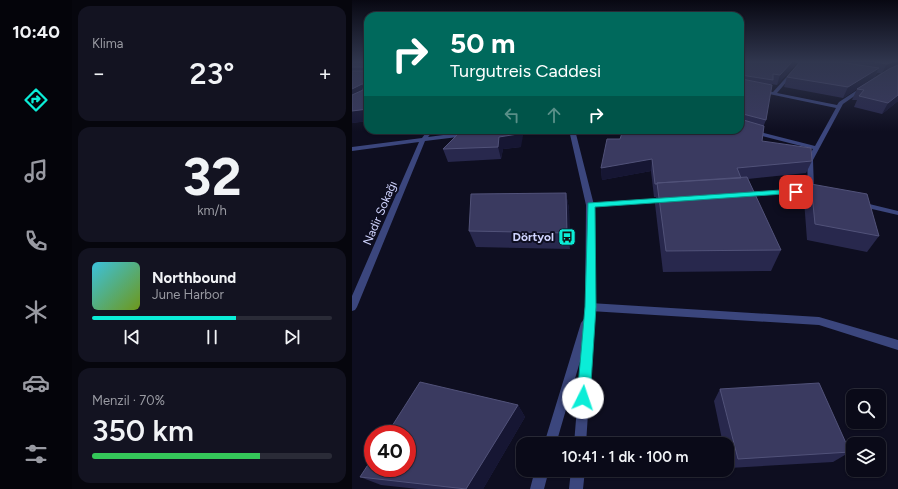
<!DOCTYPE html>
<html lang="tr">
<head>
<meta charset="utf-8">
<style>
  :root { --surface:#0a0a18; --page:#131321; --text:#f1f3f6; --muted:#999aa2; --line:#2a2b37; --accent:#0bedd7 }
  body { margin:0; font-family:Figtree,sans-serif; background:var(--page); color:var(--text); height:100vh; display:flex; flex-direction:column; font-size:15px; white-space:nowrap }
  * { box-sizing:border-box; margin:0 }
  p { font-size:13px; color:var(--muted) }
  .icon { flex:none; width:22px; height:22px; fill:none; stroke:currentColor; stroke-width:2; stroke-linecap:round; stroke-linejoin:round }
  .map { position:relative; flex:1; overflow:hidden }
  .sheet { display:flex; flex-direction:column; gap:6px; padding:6px; background:#06060d; width:280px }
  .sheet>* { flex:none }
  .guide { position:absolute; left:12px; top:12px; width:380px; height:122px; border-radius:12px; box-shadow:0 1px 3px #0004,0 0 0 1px var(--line); background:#00695c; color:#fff; overflow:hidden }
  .tools { position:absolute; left:494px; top:389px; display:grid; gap:8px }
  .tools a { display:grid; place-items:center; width:40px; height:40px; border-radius:8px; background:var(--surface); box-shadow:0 1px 3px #0004,0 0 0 1px var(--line); font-size:20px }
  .speed { position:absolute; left:12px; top:425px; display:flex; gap:8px; font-size:20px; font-weight:700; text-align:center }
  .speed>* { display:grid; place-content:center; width:52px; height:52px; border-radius:50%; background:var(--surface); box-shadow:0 1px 3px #0004,0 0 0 1px var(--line); line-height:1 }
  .speed .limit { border:6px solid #d22; background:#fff; color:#111 }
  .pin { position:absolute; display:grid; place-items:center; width:34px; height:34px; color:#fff; margin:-17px; border-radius:8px; box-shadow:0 2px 6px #0006 }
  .me { position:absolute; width:44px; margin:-22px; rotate:4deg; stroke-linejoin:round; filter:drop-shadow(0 0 3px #0008) }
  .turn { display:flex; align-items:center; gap:14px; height:84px; padding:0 20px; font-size:18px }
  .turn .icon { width:52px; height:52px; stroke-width:2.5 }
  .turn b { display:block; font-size:28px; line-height:34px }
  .lanes { display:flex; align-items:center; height:38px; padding:0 20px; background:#0003; justify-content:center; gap:20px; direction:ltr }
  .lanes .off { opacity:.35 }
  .big { font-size:30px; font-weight:600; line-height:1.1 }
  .sheet .card { flex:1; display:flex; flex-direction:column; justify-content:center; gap:6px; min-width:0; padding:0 14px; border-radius:12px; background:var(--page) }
  .sheet .dial { align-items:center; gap:0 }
  .dial b { font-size:52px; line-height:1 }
  .song { display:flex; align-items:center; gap:12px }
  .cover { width:48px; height:48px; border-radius:6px; background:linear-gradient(135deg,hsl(190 70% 55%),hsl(80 70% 35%)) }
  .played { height:4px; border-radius:2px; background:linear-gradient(90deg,var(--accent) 60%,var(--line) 60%) }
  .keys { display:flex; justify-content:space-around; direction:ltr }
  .heat { display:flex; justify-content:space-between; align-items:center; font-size:22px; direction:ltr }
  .charge { height:6px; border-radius:3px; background:linear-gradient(90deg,#34c759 70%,var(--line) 0) }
  .trip { position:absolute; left:164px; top:437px; width:218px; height:40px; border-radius:12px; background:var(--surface); box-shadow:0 1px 3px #0004,0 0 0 1px var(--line); font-weight:600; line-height:40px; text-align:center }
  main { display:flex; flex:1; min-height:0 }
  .menu { display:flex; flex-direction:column; width:72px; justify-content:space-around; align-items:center; background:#04040a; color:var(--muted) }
  .menu .icon { width:28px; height:28px }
  .menu .active { color:var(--accent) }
  .menu b { font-size:18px; color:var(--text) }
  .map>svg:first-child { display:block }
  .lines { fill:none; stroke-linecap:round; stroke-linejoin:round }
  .minor { fill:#3b467d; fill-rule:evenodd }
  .tertiary { fill:#3b467d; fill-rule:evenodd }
  .wall { fill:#28284d }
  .shaded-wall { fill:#161633 }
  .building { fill:#3a3a60; stroke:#515279 }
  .route { fill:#0bedd7; stroke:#079a8c }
  .labels { text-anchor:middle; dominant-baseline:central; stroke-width:4; stroke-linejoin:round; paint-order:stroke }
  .street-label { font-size:12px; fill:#cfd3fd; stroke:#0e0e20 }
  .poi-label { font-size:12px; font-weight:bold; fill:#cfd3fd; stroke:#0e0e20; text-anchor:end }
</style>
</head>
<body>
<main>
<nav class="menu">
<b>10:40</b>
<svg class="icon active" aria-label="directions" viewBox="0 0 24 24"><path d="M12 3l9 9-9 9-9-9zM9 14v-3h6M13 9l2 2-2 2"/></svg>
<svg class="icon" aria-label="music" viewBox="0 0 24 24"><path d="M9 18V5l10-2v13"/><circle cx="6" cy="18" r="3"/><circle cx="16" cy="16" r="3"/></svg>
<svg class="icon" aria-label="phone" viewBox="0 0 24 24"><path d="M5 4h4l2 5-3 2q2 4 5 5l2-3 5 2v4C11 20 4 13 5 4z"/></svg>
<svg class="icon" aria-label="climate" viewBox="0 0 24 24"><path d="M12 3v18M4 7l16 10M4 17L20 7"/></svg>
<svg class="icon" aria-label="car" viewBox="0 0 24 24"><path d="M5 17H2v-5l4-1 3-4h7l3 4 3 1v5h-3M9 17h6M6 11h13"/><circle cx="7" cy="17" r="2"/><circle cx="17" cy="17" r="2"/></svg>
<svg class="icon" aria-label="filters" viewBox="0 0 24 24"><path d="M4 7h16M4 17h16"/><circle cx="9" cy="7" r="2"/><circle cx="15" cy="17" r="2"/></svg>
</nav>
<section class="sheet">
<div class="card"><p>Klima</p>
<div class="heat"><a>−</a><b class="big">23°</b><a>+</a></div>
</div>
<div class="card dial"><b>32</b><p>km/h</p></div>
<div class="card">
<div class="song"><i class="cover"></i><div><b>Northbound</b><p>June Harbor</p></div></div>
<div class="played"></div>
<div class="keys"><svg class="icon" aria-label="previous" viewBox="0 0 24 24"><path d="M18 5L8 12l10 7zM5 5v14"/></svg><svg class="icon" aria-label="pause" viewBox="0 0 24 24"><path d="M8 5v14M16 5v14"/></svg><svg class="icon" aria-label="next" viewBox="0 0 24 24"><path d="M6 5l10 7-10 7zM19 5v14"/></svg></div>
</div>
<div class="card"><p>Menzil · 70%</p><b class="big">350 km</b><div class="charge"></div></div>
</section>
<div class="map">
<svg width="546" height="489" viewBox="0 0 546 489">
  <rect width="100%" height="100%" fill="#0e0e20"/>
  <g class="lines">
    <path class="minor" d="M441,62H449L460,65L458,66Z
      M440,71L443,72L425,93L485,105L487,102L510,87L514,88L491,104L461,160L462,189L469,191V193L459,192L391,196V194L393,193L456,188L455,160L461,149L386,130H388V127L463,146L484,108L388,88V86L421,92Z
      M76,130H82L76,137L114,132L117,134L114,136L73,141L5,307L3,310L0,311V296L67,142L0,151V147L70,138Z
      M314,198H316L317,200L316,202L238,207L234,205L238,203Z
      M507,202H509L546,211V215L507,206L505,204Z
      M238,303L467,317L546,340V350L467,325L238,311L235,310L233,307L235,304Z"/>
    <path class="tertiary" d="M217,130H223L242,205L243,307L234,444H222L229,358L204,444H192L229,323L232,319L233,307L234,205Z
      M183,470H197L192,489H178Z
      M219,470H233L231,489H217Z"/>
  </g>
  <path class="wall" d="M0,62H16V121L0,123Z
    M388,62L443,65L425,85L419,84L414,120L412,125L410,141L460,161L454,173L396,179L429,250L419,271L311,272L303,204L304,197H302L299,171L250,180L249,168L268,139Z
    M448,62H546V101L530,114L502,107L505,100H500L505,89L529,73H525L522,78L491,98L432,87L435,77Z
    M110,130L169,147L151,149L149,159L96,162L91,149Z
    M459,184L527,236L515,252L455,240L452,200Z
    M214,193L217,209L218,249L124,247L117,231Z
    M368,389L498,452L481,462L377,468L375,459V444H371L362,401Z
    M166,405L173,417L131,489H66L29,485L8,477Z"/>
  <path class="shaded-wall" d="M440,62H444L443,65L425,85L428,75Z
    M540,62H546V68L530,73L535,64Z
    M527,68L522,78L491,98L496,87Z
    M10,84L15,95L0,102V89Z
    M546,95V101L530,114L536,103Z
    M16,109V121L0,123V111Z
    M167,130H172L169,147L151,149L149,159L146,147L147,137Z
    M300,159L299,171L250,180L249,168Z
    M214,193L217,209L218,249L215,233Z
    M166,405L173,417L131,489H114Z"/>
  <path class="building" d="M0,62H16V109L0,111V95L11,90L12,84H10L0,89V71H11L12,70L11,67H0Z
    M388,62H440L428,75L421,74V80L389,75L390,79L420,85L414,120L391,114L388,119Z
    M448,62H487L527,68L496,87L435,77Z
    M523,62H540L535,64Z
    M546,65V95L536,103L507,96L512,90L505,89L537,69Z
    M388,119L412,126L410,141L459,148L460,161L385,168L389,178L305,183V184H303L300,159L249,168L255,139H268L271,130H388Z
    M110,130H167L166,134L147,137L146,147L91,149Z
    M395,177L429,250L314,251L305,183Z
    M459,184L515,194L527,236L463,224Z
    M214,193L215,233L117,231L119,194Z
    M68,382L166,405L114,489L8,477L21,457V468H55V434H35Z
    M467,383L498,452L386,459L368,389Z"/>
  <linearGradient id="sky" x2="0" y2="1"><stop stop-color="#080812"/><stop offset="0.47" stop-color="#30364e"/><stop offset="1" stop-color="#30364e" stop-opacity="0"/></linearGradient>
  <rect width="546" height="131" fill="url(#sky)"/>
  <path class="route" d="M444,189L446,190V193L243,207L244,307L238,398L236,403L231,405L226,403L225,398L233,307L236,203Z"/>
  <defs>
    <symbol id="bus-square" viewBox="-11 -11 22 22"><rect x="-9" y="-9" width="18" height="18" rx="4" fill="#0bedd7" stroke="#0e0e20"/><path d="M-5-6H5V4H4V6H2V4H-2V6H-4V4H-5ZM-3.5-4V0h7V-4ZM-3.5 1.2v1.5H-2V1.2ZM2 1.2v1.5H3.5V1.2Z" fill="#111"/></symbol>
  </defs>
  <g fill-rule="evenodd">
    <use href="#bus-square" x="205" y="227" width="20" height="20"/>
  </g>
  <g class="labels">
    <g class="street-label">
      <text transform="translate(28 213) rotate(-67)">Nadir Sokağı</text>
    </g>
    <g class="poi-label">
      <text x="202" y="237">Dörtyol</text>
    </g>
  </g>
</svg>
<div class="tools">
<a><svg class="icon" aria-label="search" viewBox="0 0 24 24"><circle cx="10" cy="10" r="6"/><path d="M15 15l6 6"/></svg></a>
<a><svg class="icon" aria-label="layers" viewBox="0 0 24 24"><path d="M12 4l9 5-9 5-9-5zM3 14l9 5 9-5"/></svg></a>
</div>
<div class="speed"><div class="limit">40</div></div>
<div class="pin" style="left:444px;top:192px;background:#d93025"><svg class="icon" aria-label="arrive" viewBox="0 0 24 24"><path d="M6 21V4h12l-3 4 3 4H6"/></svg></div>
<svg class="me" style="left:231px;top:398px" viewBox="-20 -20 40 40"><circle r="19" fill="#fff"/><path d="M0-13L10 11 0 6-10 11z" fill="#0bedd7"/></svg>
<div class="trip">10:41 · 1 dk · 100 m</div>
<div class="guide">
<div class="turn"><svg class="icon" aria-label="right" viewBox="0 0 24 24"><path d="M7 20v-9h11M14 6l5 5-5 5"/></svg><div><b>50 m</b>Turgutreis Caddesi</div></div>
<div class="lanes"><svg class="icon off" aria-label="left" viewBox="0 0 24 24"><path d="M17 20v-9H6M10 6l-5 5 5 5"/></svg><svg class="icon off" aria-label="ahead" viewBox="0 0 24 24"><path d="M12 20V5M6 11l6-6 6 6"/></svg><svg class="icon" aria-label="right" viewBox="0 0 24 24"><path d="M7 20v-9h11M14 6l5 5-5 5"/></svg></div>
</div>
</div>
</main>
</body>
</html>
